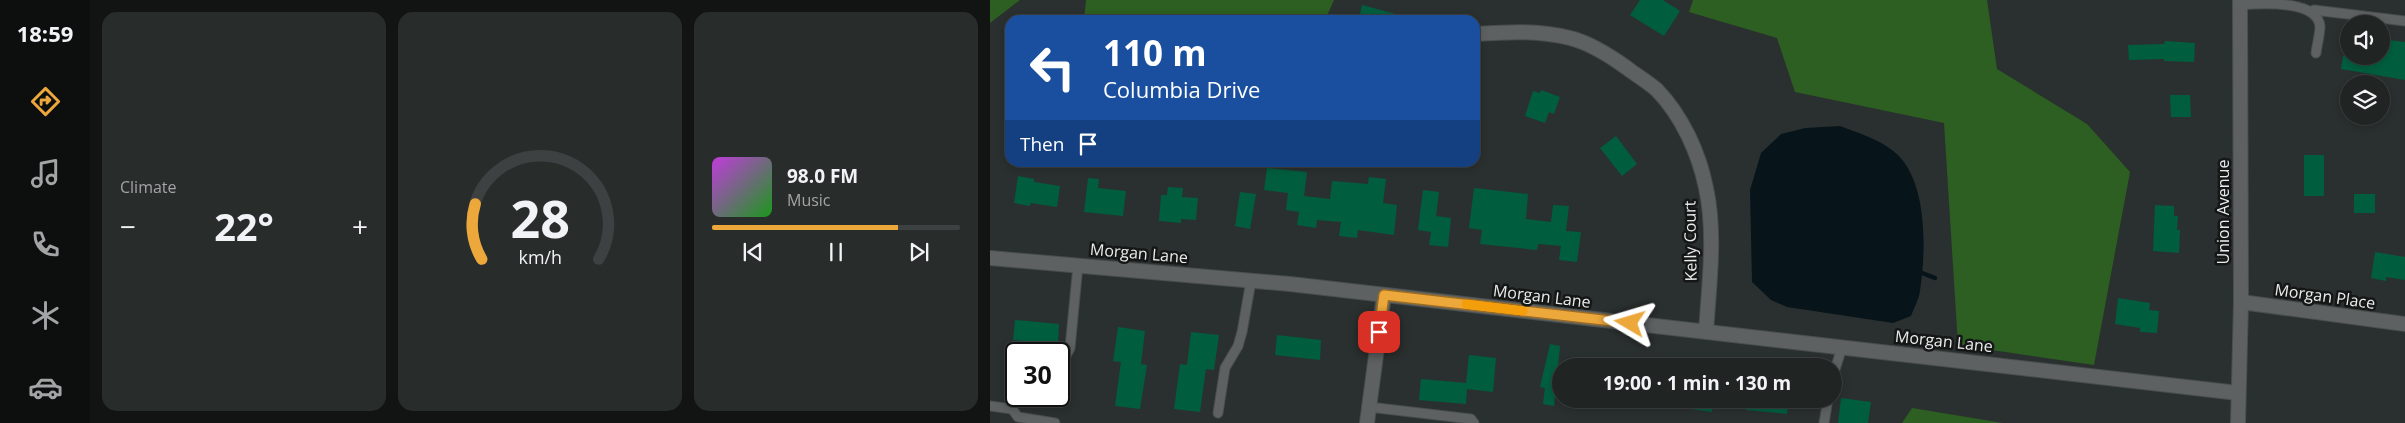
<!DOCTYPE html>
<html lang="en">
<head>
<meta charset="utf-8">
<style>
  :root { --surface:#202423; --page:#282c2b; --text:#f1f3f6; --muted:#a2a4a6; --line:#3d4141; --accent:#eda83c }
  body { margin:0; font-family:"Open Sans",sans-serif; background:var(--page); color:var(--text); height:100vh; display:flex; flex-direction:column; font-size:19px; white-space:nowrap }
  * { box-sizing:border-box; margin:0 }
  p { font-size:16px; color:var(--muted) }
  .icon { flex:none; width:28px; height:28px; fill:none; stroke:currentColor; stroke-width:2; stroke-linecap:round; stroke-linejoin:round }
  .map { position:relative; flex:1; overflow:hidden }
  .panel { display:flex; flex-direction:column; gap:12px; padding:12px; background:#121413; width:900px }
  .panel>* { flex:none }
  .top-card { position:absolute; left:15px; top:15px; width:475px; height:152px; border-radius:15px; box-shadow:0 2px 8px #0003,0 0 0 1px var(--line); background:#1a4fa0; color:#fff; overflow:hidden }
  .fabs { position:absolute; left:1350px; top:15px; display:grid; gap:10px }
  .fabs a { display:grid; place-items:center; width:50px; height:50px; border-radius:50%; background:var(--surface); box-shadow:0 2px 8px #0003,0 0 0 1px var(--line); font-size:25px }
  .speed { position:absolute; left:15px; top:342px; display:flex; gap:10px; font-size:25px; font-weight:700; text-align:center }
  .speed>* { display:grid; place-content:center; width:65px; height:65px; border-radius:50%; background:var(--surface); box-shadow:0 2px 8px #0003,0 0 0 1px var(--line); line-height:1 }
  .speed .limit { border:2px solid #111; border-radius:8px; background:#fff; color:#111 }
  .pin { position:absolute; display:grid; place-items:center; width:42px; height:42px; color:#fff; margin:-21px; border-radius:10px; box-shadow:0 2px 8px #0006 }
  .me { position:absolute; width:55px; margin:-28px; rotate:277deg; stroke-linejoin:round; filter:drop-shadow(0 0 4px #0008) }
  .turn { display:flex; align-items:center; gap:18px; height:105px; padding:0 15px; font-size:22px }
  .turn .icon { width:65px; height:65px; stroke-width:2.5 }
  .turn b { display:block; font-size:35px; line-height:42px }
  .then { display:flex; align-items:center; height:48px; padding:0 15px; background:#0003; gap:10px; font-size:19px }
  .big { font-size:38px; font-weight:700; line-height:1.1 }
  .panel .card { flex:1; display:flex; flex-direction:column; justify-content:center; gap:8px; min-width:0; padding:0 18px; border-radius:15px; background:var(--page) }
  .panel .dial { align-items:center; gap:0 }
  .dial svg { height:130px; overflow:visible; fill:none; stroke:var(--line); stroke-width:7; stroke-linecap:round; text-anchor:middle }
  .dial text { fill:var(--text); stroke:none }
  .song { display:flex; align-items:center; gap:15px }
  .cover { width:60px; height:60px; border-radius:8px; background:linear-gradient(135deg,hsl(290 70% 55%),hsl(120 70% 35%)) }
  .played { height:5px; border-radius:2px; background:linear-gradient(90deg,var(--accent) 75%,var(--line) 75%) }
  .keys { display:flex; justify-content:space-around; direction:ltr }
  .heat { display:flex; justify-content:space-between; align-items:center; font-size:28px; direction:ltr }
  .panel .tiles { flex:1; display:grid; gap:12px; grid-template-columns:repeat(3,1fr) }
  .trip { position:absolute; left:562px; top:358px; width:290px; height:50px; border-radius:25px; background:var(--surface); box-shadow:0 2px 8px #0003,0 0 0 1px var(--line); font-weight:700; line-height:50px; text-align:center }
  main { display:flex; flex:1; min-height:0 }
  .tab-bar { display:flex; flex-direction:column; width:90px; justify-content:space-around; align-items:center; background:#0d0e0e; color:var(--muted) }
  .tab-bar .icon { width:35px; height:35px }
  .tab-bar .active { color:var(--accent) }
  .tab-bar b { font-size:22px; color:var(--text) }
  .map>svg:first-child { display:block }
  .green { fill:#2c5f21 }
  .water { fill:#07151b }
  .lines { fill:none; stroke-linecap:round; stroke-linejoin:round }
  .stream { stroke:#07151b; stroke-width:4.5 }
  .building { fill:#005e3f }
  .service-casing { stroke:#484e4d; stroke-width:11 }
  .minor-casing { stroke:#484e4d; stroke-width:16 }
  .tertiary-casing { stroke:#484e4d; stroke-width:16 }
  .service { stroke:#5e6162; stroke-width:9 }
  .minor { stroke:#5e6162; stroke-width:14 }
  .tertiary { stroke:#5e6162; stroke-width:14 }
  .route-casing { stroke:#9a6d27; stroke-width:12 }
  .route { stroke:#eda83c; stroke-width:9 }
  .slow { stroke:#f59e0b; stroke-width:9 }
  .labels { text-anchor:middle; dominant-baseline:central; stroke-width:5; stroke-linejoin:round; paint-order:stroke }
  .street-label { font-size:16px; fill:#e8eceb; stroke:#151717 }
</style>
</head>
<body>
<main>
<nav class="tab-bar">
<b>18:59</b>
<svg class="icon active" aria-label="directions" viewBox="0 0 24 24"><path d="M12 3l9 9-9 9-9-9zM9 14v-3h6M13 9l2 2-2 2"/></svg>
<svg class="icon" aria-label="music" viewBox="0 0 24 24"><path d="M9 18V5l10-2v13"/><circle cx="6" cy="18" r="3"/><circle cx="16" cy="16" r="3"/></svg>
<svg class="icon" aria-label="phone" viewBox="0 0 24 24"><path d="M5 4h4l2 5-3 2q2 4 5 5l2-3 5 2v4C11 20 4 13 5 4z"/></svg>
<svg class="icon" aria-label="climate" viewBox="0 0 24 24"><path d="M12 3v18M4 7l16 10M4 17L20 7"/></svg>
<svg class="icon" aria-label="car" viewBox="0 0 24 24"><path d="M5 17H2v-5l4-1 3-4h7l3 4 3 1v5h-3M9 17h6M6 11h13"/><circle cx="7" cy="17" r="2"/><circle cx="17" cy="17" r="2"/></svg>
</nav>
<section class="panel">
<div class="tiles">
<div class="card"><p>Climate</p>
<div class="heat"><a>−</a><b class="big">22°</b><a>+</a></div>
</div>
<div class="card dial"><svg viewBox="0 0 100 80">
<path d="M14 69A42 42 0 1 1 86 69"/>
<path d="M14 69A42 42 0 0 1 10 35" stroke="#eda83c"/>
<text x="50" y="56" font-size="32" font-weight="700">28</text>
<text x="50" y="72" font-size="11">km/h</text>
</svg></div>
<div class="card">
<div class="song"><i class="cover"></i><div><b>98.0 FM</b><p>Music</p></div></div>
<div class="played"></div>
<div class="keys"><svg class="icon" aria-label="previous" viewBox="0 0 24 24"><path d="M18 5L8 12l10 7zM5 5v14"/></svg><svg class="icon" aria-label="pause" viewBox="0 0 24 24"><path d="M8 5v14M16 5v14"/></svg><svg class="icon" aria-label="next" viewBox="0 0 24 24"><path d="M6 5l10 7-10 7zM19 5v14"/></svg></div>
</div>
</div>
</section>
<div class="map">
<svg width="1415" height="423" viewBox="0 0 1415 423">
  <rect width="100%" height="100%" fill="#2a302f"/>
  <path class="green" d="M0,0H30L0,23Z
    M96,0H344L335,20H94Z
    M703,0H997L1007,69L1097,124L1140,172L1104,365L968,345L954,123L805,92L787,38L699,12Z
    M922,408L1013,423H912Z"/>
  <path class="water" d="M850,126C871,134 892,140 908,155C938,185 936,252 930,291C929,299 924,308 921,316L903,323L797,307L781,300L762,282L760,190L771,153L791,134L815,128Z"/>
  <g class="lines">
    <path class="stream" d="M927,271L945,278"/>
  </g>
  <path class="building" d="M650,0H673L690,11L674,36L640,15Z
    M372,5L413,16L412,20H376L369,18Z
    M1391,39L1415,42V80L1351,69L1353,56H1391Z
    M1175,41L1205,43L1204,62L1174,61V59L1139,60L1138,45L1174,44Z
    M551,90L570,97L564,114L559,112L555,123L535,116L543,91L550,93Z
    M1180,95H1200L1201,117H1181Z
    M626,136L647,164L632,176L610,148Z
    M1314,155H1334V196H1314Z
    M277,168L317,172L314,196L340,199L342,181L378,184L379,177L396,179L393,203L407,205L404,235L368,230L367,238L349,236L351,222L327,220L326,228L307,225L309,212L296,210L298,193L274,190Z
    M28,176L44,179V182L70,186L67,207L41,203L40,206L24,203Z
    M98,178L109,179L108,188L136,191L133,216L94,212Z
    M178,187L193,188L192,197L208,198L206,220L191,219V223L169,221L171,195H177Z
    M484,188L538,194L536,219L561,222L563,205L579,206L576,231L591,232L587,262L569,260L571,246L548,244L547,250L490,244L492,230L479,228Z
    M433,190L449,192L446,216L461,218L458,247L439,245L441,232L428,230Z
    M250,192L266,194L260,229L245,226Z
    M1364,194H1385V213H1364Z
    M1165,205L1184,206V216H1188L1187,230H1190L1189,253L1163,251Z
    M1385,252L1415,257V280L1396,277V281L1381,278Z
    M1128,298L1160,303L1159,310L1169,311L1167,333L1150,332V328L1125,324Z
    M25,320L69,324L68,344L23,340Z
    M128,327L155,331L151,364L157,365L150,409L125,406L131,362L123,361Z
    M201,332L229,335L224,370L216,369L210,412L184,409L190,364L197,365Z
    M287,335L331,340L330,360L285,355Z
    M560,344L570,346L564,406L553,404L555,388L550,387Z
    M479,355L506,358L503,392L477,389L476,404L429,400L431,379L476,383Z
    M851,398L881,402L878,423H848Z
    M681,399H724L722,412L680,406Z
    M757,399H799L797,414L756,410Z"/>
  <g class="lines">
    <defs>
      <path id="service" d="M1250,5C1273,3 1327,0 1330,26C1330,34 1327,45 1326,53
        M1324,10L1415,21
        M69,357L77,354L80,348L88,265
        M844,373L852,347
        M0,406L22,409L28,417L65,423
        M379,407L481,419L484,423
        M228,413L235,368L248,346L252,332L261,281
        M834,423L838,399"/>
      <path id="minor" d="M485,34C517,32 548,30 580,38C600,43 619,55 637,68C646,75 658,82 667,90C692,116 709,153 716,188C726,234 719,285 716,332
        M0,258L300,284L1248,393
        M1251,302L1415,324
        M377,423L394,295"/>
      <path id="tertiary" d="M1248,423L1251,302L1250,0"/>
    </defs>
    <use href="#service" class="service-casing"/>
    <use href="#minor" class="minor-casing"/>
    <use href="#tertiary" class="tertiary-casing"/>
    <use href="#service" class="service"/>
    <use href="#minor" class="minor"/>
    <use href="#tertiary" class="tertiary"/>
  </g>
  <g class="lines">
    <defs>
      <path id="route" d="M389,332L394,295L640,323"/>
    </defs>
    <use href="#route" class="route-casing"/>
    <use href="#route" class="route"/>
    <path class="slow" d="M476,304L533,311"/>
  </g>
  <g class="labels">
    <g class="street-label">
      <text transform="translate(1233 212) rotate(-90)">Union Avenue</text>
      <text transform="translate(700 241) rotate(-91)">Kelly Court</text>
      <text transform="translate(149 253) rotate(5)">Morgan Lane</text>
      <text transform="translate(552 296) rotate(7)">Morgan Lane</text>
      <text transform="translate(1335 296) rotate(8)">Morgan Place</text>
      <text transform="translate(954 341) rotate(6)">Morgan Lane</text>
    </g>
  </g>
</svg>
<div class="fabs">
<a><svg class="icon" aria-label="sound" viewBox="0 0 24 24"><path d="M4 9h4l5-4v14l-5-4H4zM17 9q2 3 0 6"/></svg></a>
<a><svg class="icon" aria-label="layers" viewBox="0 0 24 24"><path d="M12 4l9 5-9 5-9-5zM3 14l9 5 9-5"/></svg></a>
</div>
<div class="speed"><div class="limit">30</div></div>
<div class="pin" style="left:389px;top:332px;background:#d93025"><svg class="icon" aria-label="arrive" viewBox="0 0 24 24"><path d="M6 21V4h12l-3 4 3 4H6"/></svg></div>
<svg class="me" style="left:640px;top:323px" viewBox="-20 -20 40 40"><path d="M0-17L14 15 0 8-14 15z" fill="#eda83c" stroke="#fff" stroke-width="4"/></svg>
<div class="trip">19:00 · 1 min · 130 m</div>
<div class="top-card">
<div class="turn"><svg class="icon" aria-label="left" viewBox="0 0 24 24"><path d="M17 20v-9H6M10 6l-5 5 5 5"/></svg><div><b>110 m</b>Columbia Drive</div></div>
<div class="then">Then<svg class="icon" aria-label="arrive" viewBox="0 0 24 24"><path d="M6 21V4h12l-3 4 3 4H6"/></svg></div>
</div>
</div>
</main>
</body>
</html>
